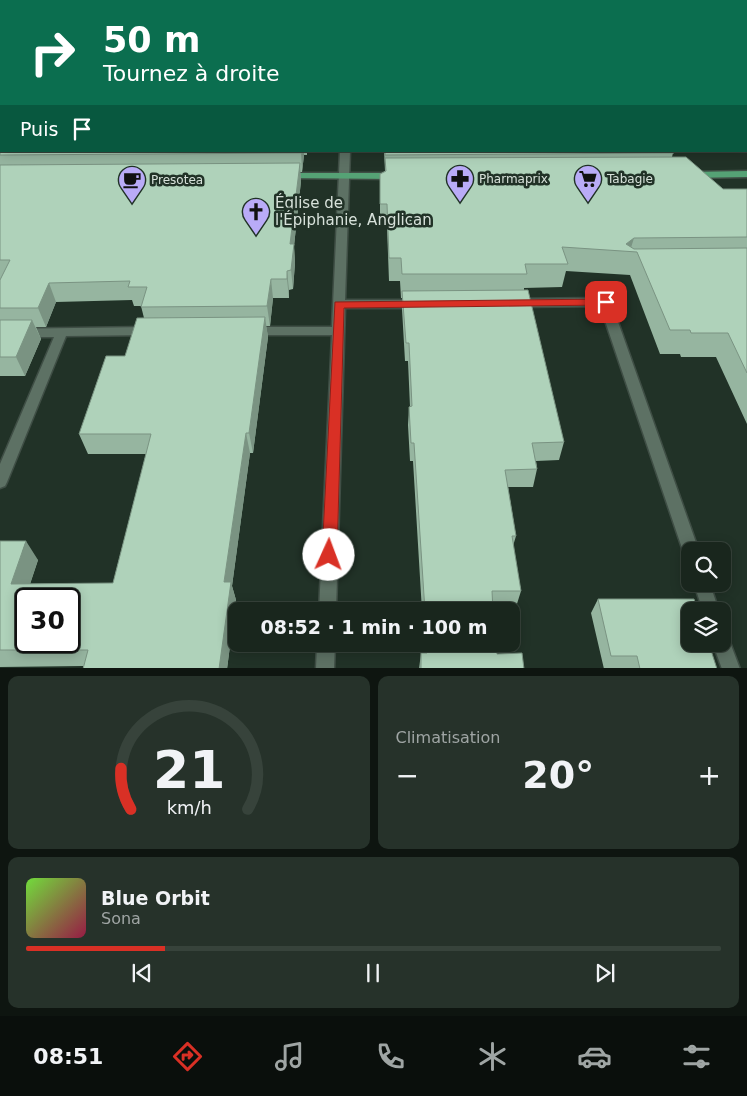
<!DOCTYPE html>
<html lang="fr">
<head>
<meta charset="utf-8">
<style>
  :root { --surface:#19261d; --page:#26322a; --text:#f1f3f6; --muted:#9fa5a4; --line:#37433b; --accent:#d93025 }
  body { margin:0; font-family:"DejaVu Sans",sans-serif; background:var(--page); color:var(--text); height:100vh; display:flex; flex-direction:column; font-size:19px; white-space:nowrap }
  * { box-sizing:border-box; margin:0 }
  p { font-size:16px; color:var(--muted) }
  .icon { flex:none; width:28px; height:28px; fill:none; stroke:currentColor; stroke-width:2; stroke-linecap:round; stroke-linejoin:round }
  .map { position:relative; height:668px; overflow:hidden }
  .side { display:flex; flex-direction:column; gap:8px; padding:8px; background:#0e1510; flex:1 }
  .side>* { flex:none }
  .guide { position:absolute; left:0px; top:0px; width:748px; height:152px; box-shadow:0 2px 12px #0003,0 0 0 1px var(--line); background:#0b6e4f; color:#fff; overflow:hidden }
  .controls { position:absolute; left:681px; top:542px; display:grid; gap:10px }
  .controls a { display:grid; place-items:center; width:50px; height:50px; border-radius:10px; background:var(--surface); box-shadow:0 2px 12px #0003,0 0 0 1px var(--line); font-size:25px }
  .speed { position:absolute; left:15px; top:588px; display:flex; gap:10px; font-size:25px; font-weight:700; text-align:center }
  .speed>* { display:grid; place-content:center; width:65px; height:65px; border-radius:50%; background:var(--surface); box-shadow:0 2px 12px #0003,0 0 0 1px var(--line); line-height:1 }
  .speed .limit { border:2px solid #111; border-radius:8px; background:#fff; color:#111 }
  .pin { position:absolute; display:grid; place-items:center; width:42px; height:42px; color:#fff; margin:-21px; border-radius:10px; box-shadow:0 2px 8px #0006 }
  .me { position:absolute; width:55px; margin:-28px; rotate:2deg; stroke-linejoin:round; filter:drop-shadow(0 0 4px #0008) }
  .turn { display:flex; align-items:center; gap:18px; height:105px; padding:0 20px; font-size:22px }
  .turn .icon { width:65px; height:65px; stroke-width:2.5 }
  .turn b { display:block; font-size:35px; line-height:42px }
  .then { display:flex; align-items:center; height:48px; padding:0 20px; background:#0003; gap:10px; font-size:19px }
  .big { font-size:38px; font-weight:700; line-height:1.1 }
  .side .tile { flex:1; display:flex; flex-direction:column; justify-content:center; gap:8px; min-width:0; padding:0 18px; border-radius:10px; background:var(--page) }
  .side .dial { align-items:center; gap:0 }
  .dial svg { height:130px; overflow:visible; fill:none; stroke:var(--line); stroke-width:7; stroke-linecap:round; text-anchor:middle }
  .dial text { fill:var(--text); stroke:none }
  .song { display:flex; align-items:center; gap:15px }
  .cover { width:60px; height:60px; border-radius:8px; background:linear-gradient(135deg,hsl(100 70% 55%),hsl(340 70% 35%)) }
  .played { height:5px; border-radius:2px; background:linear-gradient(90deg,var(--accent) 20%,var(--line) 20%) }
  .keys { display:flex; justify-content:space-around; direction:ltr }
  .heat { display:flex; justify-content:space-between; align-items:center; font-size:28px; direction:ltr }
  .side .tiles { flex:1; display:grid; gap:8px; grid-template-columns:1fr 1fr }
  .tile:last-child { grid-column:span 2 }
  .trip { position:absolute; left:228px; top:602px; width:292px; height:50px; border-radius:10px; background:var(--surface); box-shadow:0 2px 12px #0003,0 0 0 1px var(--line); font-weight:700; line-height:50px; text-align:center }
  .dock { display:flex; height:80px; justify-content:space-around; align-items:center; background:#0a0f0c; color:var(--muted) }
  .dock .icon { width:35px; height:35px }
  .dock .active { color:var(--accent) }
  .dock b { font-size:22px; color:var(--text) }
  .map>svg:first-child { display:block }
  .lines { fill:none; stroke-linecap:round; stroke-linejoin:round }
  .minor-casing { stroke:#3f4e45; stroke-width:3 }
  .major-casing { stroke:#3f4e45; stroke-width:3 }
  .minor { fill:#5d7164; fill-rule:evenodd }
  .major { fill:#55a275; fill-rule:evenodd }
  .wall { fill:#96b5a0 }
  .shaded-wall { fill:#7a9382 }
  .building { fill:#afd2ba; stroke:#7a9382; fill-rule:evenodd }
  .route { fill:#d93025; stroke:#8d1f18 }
  .labels { text-anchor:middle; dominant-baseline:central; stroke-width:5; stroke-linejoin:round; paint-order:stroke }
  .far-poi-label { font-size:12px; fill:#d7e1da; stroke:#213227; text-anchor:start }
  .poi-label { font-size:15px; fill:#d7e1da; stroke:#213227; text-anchor:start }
</style>
</head>
<body>
<div class="map">
<svg width="747" height="669" viewBox="0 0 747 669">
  <rect width="100%" height="100%" fill="#213227"/>
  <g class="lines">
    <defs>
      <path id="minor" d="M348,0H354V1H348Z
        M501,0H508V1H501Z
        M0,11H1V15H0Z
        M340,151H350L345,300H419L425,304L419,308H345L336,611H319L332,335H250L244,331L250,327H332Z
        M605,298L611,302L699,551H690V558L685,556L683,551L600,306L514,307L508,303L514,299Z
        M147,327L153,331L147,335L66,336L7,482L5,486L0,488V464L54,337H0V329Z
        M694,584H710L719,611H703Z
        M722,634L728,637L740,669H722L713,644H722Z
        M317,644H335L334,669H316Z"/>
      <path id="major" d="M657,0H664V1H657Z
        M746,116L747,117V123L746,122Z
        M747,171V177L690,178L685,175L690,172Z
        M285,173H395L400,176L395,179L282,178L280,176Z"/>
    </defs>
    <use href="#minor" class="minor-casing"/>
    <use href="#major" class="major-casing"/>
    <use href="#minor" class="minor"/>
    <use href="#major" class="major"/>
  </g>
  <path class="wall" d="M520,0H638L639,1H520Z
    M695,0H747V44H746V1H696Z
    M0,78L1,151H307V155H304L302,172H300L301,181L294,246L295,263L293,289L289,290V298H273L270,326H266L268,337L253,453H250L232,586L236,600L227,669H83V666L0,667V541L38,560L30,584L113,583L146,454H88L79,434L125,356L144,318L141,306H134L132,300L56,302L46,327H36L41,339L25,376H0Z
    M384,151H706V153H673L672,157L723,189H747V424L716,357H681L680,354H660L630,275L566,271L562,287L524,288V290L564,442L559,460L536,461L537,469L533,487H508L516,536L513,546L521,591L516,607H493V611H422L413,461H410L408,425L409,407H410L408,361H405L402,309V298H401L400,281H389L387,227H380V174L385,171Z
    M598,599L717,669H604L591,613Z
    M424,644H496L497,654L524,669H419L421,653H425Z"/>
  <path class="shaded-wall" d="M301,151H304V155L302,172Z
    M300,163L301,181L294,246L295,263L293,289L291,270L290,244Z
    M634,238L630,251L626,244Z
    M287,271L289,290V298L287,279Z
    M271,279L273,298L270,326L267,306Z
    M49,283L56,302L46,327L38,308Z
    M265,317L268,337L253,453L249,433Z
    M32,320L41,339L25,376L16,357Z
    M246,433L250,453L232,586L236,600L227,669H219L224,582Z
    M26,541L38,560L24,602L11,584Z"/>
  <path class="building" d="M64,0H317V1H64Z
    M392,0H439V1H392Z
    M527,0H638L639,1H527Z
    M715,0H747V25H746V1H716Z
    M0,78H1V151H301V153L0,155Z
    M385,151H671L674,153L385,155Z
    M686,157L723,189H747V237L634,238L626,244L634,249L747,248V373L728,333H691L690,330H670L637,252L562,247L568,264H525L527,274H402L401,258H389L387,204H380V174L386,171L385,158Z
    M300,163L290,244H294L291,270L287,271V279H271L267,306L141,307L147,287H128L130,281L49,283L38,308H0V280L10,260H0V165Z
    M528,290L564,442L532,443L537,469L505,470L516,536H512L521,591H492L493,611H425L414,443H411L409,407L412,406L409,343H406L402,291Z
    M265,317L249,433H246L224,582H231L219,669H83L88,650H0V541H26L11,584L113,583L151,434H79L106,356H125L137,318ZM26,599H69V641H26Z
    M0,320H32L16,357H0Z
    M598,599H694L698,611H690V644H709L717,669H640L637,656H611Z
    M427,644H496L497,654L522,653L524,669H421V653H427Z"/>
  <path class="route" d="M606,299L609,300L611,302L609,305L344,308L337,555L334,560L329,562L324,560L322,555L335,302Z"/>
  <defs>
    <symbol id="pharmacy-pin" viewBox="-11 -11 22 30"><path d="M0 17L-7.5 6A9.5 9.5 0 1 1 7.5 6Z" fill="#b9abf7" stroke="#213227"/><path d="M-2-6h4v4h4v4h-4v4h-4v-4h-4v-4h4Z" fill="#111"/></symbol>
    <symbol id="supermarket-pin" viewBox="-11 -11 22 30"><path d="M0 17L-7.5 6A9.5 9.5 0 1 1 7.5 6Z" fill="#b9abf7" stroke="#213227"/><path d="M-6-5.5h2.5l.6 2H6L4.5 2H-2.5L-4.4-4H-6ZM-1.5 3.2a1.3 1.3 0 1 0 .1 0ZM3 3.2a1.3 1.3 0 1 0 .1 0Z" fill="#111"/></symbol>
    <symbol id="cafe-pin" viewBox="-11 -11 22 30"><path d="M0 17L-7.5 6A9.5 9.5 0 1 1 7.5 6Z" fill="#b9abf7" stroke="#213227"/><path d="M-5.5-4.5H6V0H3Q3 3.5 0 3.5H-2.5Q-5.5 3.5-5.5 0ZM3-3.2v2h1.7v-2ZM-6 4.5H4V6H-6Z" fill="#111"/></symbol>
    <symbol id="church-pin" viewBox="-11 -11 22 30"><path d="M0 17L-7.5 6A9.5 9.5 0 1 1 7.5 6Z" fill="#b9abf7" stroke="#213227"/><path d="M-1.2-6h2.4v3.5h3.3v2.4h-3.3V6h-2.4V-.1h-3.3v-2.4h3.3Z" fill="#111"/></symbol>
  </defs>
  <g fill-rule="evenodd">
    <use href="#pharmacy-pin" x="444" y="163" width="32" height="43"/>
    <use href="#supermarket-pin" x="572" y="163" width="32" height="43"/>
    <use href="#cafe-pin" x="116" y="164" width="32" height="43"/>
    <use href="#church-pin" x="240" y="196" width="32" height="43"/>
  </g>
  <g class="labels">
    <g class="far-poi-label">
      <text x="479" y="179">Pharmaprix</text>
      <text x="607" y="179">Tabagie</text>
      <text x="151" y="180">Presotea</text>
    </g>
    <g class="poi-label">
      <text x="275" y="203">Église de<tspan x="275" dy="17">l'Épiphanie, Anglican</tspan></text>
    </g>
  </g>
</svg>
<div class="controls">
<a><svg class="icon" aria-label="search" viewBox="0 0 24 24"><circle cx="10" cy="10" r="6"/><path d="M15 15l6 6"/></svg></a>
<a><svg class="icon" aria-label="layers" viewBox="0 0 24 24"><path d="M12 4l9 5-9 5-9-5zM3 14l9 5 9-5"/></svg></a>
</div>
<div class="speed"><div class="limit">30</div></div>
<div class="pin" style="left:606px;top:302px;background:#d93025"><svg class="icon" aria-label="arrive" viewBox="0 0 24 24"><path d="M6 21V4h12l-3 4 3 4H6"/></svg></div>
<svg class="me" style="left:329px;top:555px" viewBox="-20 -20 40 40"><circle r="19" fill="#fff"/><path d="M0-13L10 11 0 6-10 11z" fill="#d93025"/></svg>
<div class="trip">08:52 · 1 min · 100 m</div>
<div class="guide">
<div class="turn"><svg class="icon" aria-label="right" viewBox="0 0 24 24"><path d="M7 20v-9h11M14 6l5 5-5 5"/></svg><div><b>50 m</b>Tournez à droite</div></div>
<div class="then">Puis<svg class="icon" aria-label="arrive" viewBox="0 0 24 24"><path d="M6 21V4h12l-3 4 3 4H6"/></svg></div>
</div>
</div>
<section class="side">
<div class="tiles">
<div class="tile dial"><svg viewBox="0 0 100 80">
<path d="M14 69A42 42 0 1 1 86 69"/>
<path d="M14 69A42 42 0 0 1 8 44" stroke="#d93025"/>
<text x="50" y="56" font-size="32" font-weight="700">21</text>
<text x="50" y="72" font-size="11">km/h</text>
</svg></div>
<div class="tile"><p>Climatisation</p>
<div class="heat"><a>−</a><b class="big">20°</b><a>+</a></div>
</div>
<div class="tile">
<div class="song"><i class="cover"></i><div><b>Blue Orbit</b><p>Sona</p></div></div>
<div class="played"></div>
<div class="keys"><svg class="icon" aria-label="previous" viewBox="0 0 24 24"><path d="M18 5L8 12l10 7zM5 5v14"/></svg><svg class="icon" aria-label="pause" viewBox="0 0 24 24"><path d="M8 5v14M16 5v14"/></svg><svg class="icon" aria-label="next" viewBox="0 0 24 24"><path d="M6 5l10 7-10 7zM19 5v14"/></svg></div>
</div>
</div>
</section>
<nav class="dock">
<b>08:51</b>
<svg class="icon active" aria-label="directions" viewBox="0 0 24 24"><path d="M12 3l9 9-9 9-9-9zM9 14v-3h6M13 9l2 2-2 2"/></svg>
<svg class="icon" aria-label="music" viewBox="0 0 24 24"><path d="M9 18V5l10-2v13"/><circle cx="6" cy="18" r="3"/><circle cx="16" cy="16" r="3"/></svg>
<svg class="icon" aria-label="phone" viewBox="0 0 24 24"><path d="M5 4h4l2 5-3 2q2 4 5 5l2-3 5 2v4C11 20 4 13 5 4z"/></svg>
<svg class="icon" aria-label="climate" viewBox="0 0 24 24"><path d="M12 3v18M4 7l16 10M4 17L20 7"/></svg>
<svg class="icon" aria-label="car" viewBox="0 0 24 24"><path d="M5 17H2v-5l4-1 3-4h7l3 4 3 1v5h-3M9 17h6M6 11h13"/><circle cx="7" cy="17" r="2"/><circle cx="17" cy="17" r="2"/></svg>
<svg class="icon" aria-label="filters" viewBox="0 0 24 24"><path d="M4 7h16M4 17h16"/><circle cx="9" cy="7" r="2"/><circle cx="15" cy="17" r="2"/></svg>
</nav>
</body>
</html>
